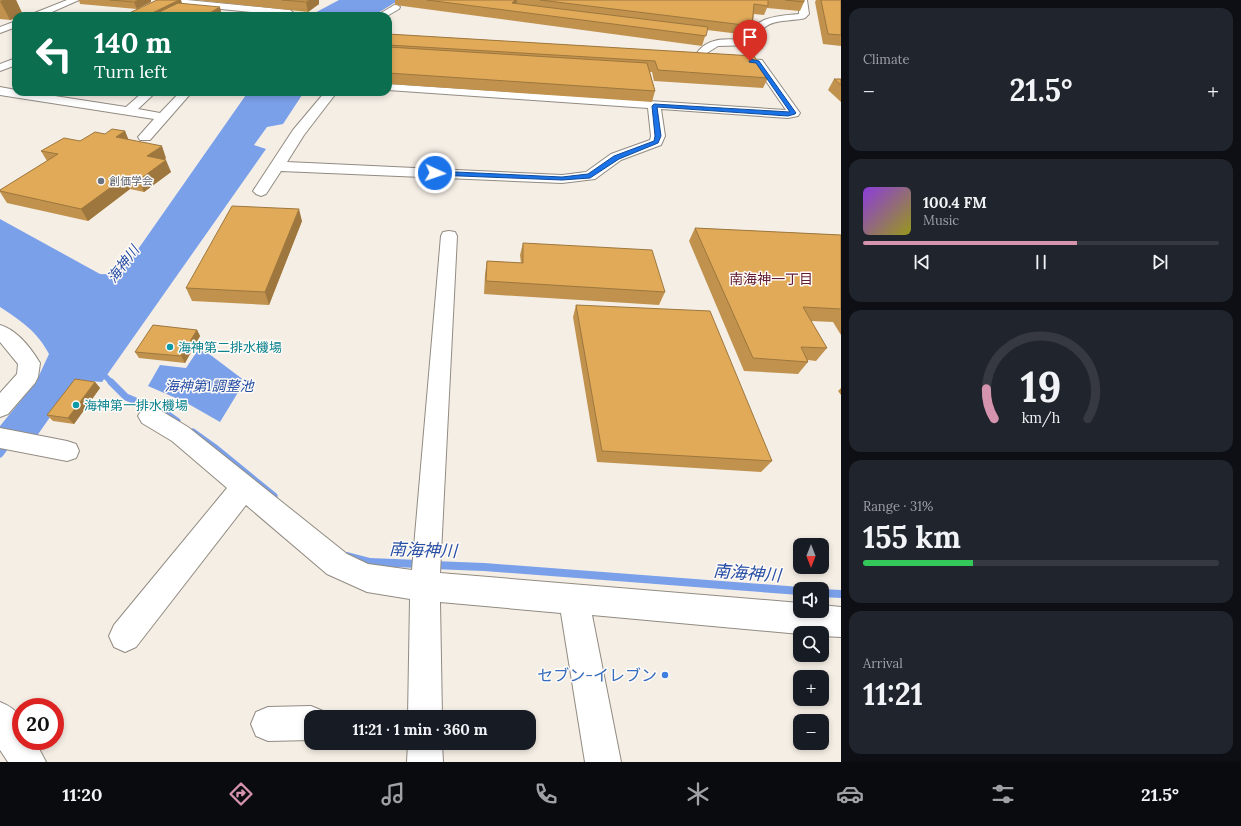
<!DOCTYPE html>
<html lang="en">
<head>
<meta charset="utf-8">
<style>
  :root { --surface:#171b24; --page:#20242c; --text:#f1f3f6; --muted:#9ea1a6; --line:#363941; --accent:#d494ae }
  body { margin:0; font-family:Lora,"Noto Sans JP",serif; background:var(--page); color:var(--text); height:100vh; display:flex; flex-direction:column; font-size:15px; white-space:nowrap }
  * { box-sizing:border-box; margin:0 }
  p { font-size:13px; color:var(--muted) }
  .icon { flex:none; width:22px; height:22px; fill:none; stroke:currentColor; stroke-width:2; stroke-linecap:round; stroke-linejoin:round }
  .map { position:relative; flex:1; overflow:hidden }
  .details { display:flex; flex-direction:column; gap:8px; padding:8px; background:#0d0f14; width:400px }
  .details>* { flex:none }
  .guide { position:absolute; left:12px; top:12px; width:380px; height:84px; border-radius:12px; box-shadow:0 2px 6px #0003; background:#0b6e4f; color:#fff; overflow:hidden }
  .needle { width:26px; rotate:180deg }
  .fabs { position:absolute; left:793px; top:538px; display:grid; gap:8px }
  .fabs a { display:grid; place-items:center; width:36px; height:36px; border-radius:8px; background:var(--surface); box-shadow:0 2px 6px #0003; font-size:20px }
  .speed { position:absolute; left:12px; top:698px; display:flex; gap:8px; font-size:20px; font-weight:700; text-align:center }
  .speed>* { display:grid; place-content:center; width:52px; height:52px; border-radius:50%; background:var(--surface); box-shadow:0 2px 6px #0003; line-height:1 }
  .speed .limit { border:6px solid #d22; background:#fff; color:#111 }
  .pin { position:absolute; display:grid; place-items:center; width:34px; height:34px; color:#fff; margin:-41px -17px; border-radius:50% 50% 50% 0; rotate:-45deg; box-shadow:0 0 4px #0007 }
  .pin .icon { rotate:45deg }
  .me { position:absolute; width:44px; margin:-22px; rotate:93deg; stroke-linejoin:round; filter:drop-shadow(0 0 3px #0008) }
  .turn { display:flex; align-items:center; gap:14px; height:84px; padding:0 16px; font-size:18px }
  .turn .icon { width:52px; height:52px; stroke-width:2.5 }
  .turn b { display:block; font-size:28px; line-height:34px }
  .big { font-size:30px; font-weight:800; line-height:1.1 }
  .details .card { flex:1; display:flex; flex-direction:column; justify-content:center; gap:6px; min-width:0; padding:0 14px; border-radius:12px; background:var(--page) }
  .details .dial { align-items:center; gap:0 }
  .dial svg { height:104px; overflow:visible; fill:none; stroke:var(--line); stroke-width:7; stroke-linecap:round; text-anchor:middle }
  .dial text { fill:var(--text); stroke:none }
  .song { display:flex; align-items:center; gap:12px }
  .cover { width:48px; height:48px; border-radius:6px; background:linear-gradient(135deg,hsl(270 70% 55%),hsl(60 70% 35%)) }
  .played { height:4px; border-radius:2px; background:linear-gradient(90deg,var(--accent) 60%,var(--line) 60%) }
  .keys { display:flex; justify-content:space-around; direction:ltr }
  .heat { display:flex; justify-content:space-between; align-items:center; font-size:22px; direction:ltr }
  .charge { height:6px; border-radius:3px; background:linear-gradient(90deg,#34c759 31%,var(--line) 0) }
  .trip { position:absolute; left:304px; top:710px; width:232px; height:40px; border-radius:12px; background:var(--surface); box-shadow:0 2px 6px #0003; font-weight:800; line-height:40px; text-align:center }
  .tab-bar { display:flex; height:64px; justify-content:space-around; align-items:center; background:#090b0e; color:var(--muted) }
  .tab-bar .icon { width:28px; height:28px }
  .tab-bar .active { color:var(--accent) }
  .tab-bar b { font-size:18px; color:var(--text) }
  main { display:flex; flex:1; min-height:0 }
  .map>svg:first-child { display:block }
  .water { fill:#7ba0ea }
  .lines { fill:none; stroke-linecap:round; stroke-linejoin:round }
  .stream-far2 { stroke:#7ba0ea; stroke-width:5.5 }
  .stream-far1 { stroke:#7ba0ea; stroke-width:7 }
  .stream { stroke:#7ba0ea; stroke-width:8 }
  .minor-casing { stroke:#918b82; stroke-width:2 }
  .highway-casing { stroke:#918b82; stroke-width:2 }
  .minor { fill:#fff; fill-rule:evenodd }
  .highway { fill:#fff; fill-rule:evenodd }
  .wall { fill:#c1924d }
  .shaded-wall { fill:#9d773e }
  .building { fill:#e0aa59; stroke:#9d773e }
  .route { fill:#1a73e8; stroke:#114b97 }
  .worship-dot { fill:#6b7280; stroke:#fffcf8; stroke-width:1.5 }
  .culture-dot { fill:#0f9aa8; stroke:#fffcf8; stroke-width:1.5 }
  .shop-dot { fill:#3f7fe0; stroke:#fffcf8; stroke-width:1.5 }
  .labels { text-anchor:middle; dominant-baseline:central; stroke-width:3; stroke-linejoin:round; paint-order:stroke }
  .far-worship-label { font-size:11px; fill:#5b616d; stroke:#fffcf8; text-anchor:start }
  .culture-label { font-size:13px; fill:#0d838f; stroke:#fffcf8; text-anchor:start }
  .water-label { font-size:14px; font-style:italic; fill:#274ea5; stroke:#fffcf8 }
  .neighbourhood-label { font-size:14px; fill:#601c32; stroke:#fffcf8 }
  .near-shop-label { font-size:16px; fill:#366cbe; stroke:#fffcf8; text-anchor:end }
  .near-water-label { font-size:17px; font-style:italic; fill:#274ea5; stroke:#fffcf8 }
</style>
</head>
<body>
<main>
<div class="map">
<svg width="841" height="762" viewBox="0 0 841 762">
  <rect width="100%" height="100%" fill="#f5eee5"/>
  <path class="water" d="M339,0H399L373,16H309Z
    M248,92H304L283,124L267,127L254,145L266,149L102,382L76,380L34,440L0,434V426L36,382L49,354C37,331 21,321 0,307V219L100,274C110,275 120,271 127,265Z
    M200,347L245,381L220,422L185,402L148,386L160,365L186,368Z"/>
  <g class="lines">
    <path class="stream-far2" d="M106,377L112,383"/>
    <path class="stream-far1" d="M111,382L126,397L167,414L177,421
      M193,432L214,447L274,496
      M0,454L9,442"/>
    <path class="stream" d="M347,556L370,562L419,564
      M433,565L484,567L800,591
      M822,593L841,594"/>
    <defs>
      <path id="minor" d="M67,0H79L43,16H30L32,14Z
        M157,0H187L290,10L294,13L290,16L161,3Z
        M799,0H807L809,14L805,18C791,22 771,18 761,31C757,35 757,41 755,45L718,46L707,53L719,57L762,60L800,113L798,116L788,118L661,109L665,136L661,145L621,160L595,179L562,183L281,171L266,194L261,196L256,194L253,191L293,130L325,92H337L304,135L287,162L562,175L586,172L611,154L650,140L651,136L648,108L388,90V84L786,110L755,65C739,63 706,67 696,54C708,36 728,39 747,40C752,16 780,16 799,14Z
        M396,4L400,7L399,9L387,16H376Z
        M16,21V27L0,33V27Z
        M16,58V65L0,71V64Z
        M0,87L16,90V92H29L126,107L143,92H156L138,109L160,113L180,92H192L150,140H140L138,137L154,119L0,95Z
        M449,231L455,232L457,236L440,573L800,603V611H822V605L841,607V637L822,636V633L800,634L592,615L621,762H585L561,613L440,602L442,717H408L410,599L367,592L327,574L246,505L136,647L125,652L114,647L109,636L114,625L227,488L172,441L142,423L138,416L142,409L150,407L158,409L188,427L347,554L368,564L412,570L441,236L443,232Z
        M0,325C17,330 31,348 40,363L38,377L35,383L8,414L0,417V393L17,374L18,364L0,342Z
        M0,428L67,441L76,444L79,451L76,458L67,461L0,448Z
        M311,706L323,711L326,717H311V740L268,741L256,736L251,724L256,712L268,707Z
        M408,743H442L443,762H407Z"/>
      <path id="highway" d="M0,702C22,711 21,719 21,741H35L46,762H8L0,750Z"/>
    </defs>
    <use href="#minor" class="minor-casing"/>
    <use href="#highway" class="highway-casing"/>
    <use href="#minor" class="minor"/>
    <use href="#highway" class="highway"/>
  </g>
  <path class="wall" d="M0,0H16L23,15L16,16V18L10,20L0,19Z
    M79,0H151L137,9L80,4Z
    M196,0H319V4L308,12Z
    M395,0H804V2L800,11L767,8L764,15L754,14L752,26L748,35L707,30L702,46L395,5Z
    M816,0H841V46L823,44L815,2Z
    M388,34L754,56L768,78L763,88L654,81L652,72H650L655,91L652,102L388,84Z
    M834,79H841V102L828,90Z
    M125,131L128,140L166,158L164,160L171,172L144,192L130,189L88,221L7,203L0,192V190L47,161L41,151L105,134Z
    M302,221L269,305L192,301L186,288Z
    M695,228L841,235V335L833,322L811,321L827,348L816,361L808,360V362L798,374L744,371L689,241Z
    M523,243L665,292L659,305L484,294L485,274L487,261L521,263L520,255Z
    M576,305L772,461L761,472L597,462L573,317Z
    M197,330L200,336L185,363L139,358L135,352Z
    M95,382L100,388L74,424L53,421L47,415Z
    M841,388V395L838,391Z"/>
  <path class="shaded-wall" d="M3,0H16L23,15L21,16H16V18L10,20L0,1Z
    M139,0H151V2L137,9L134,2Z
    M179,0H181L183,6L163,16H146Z
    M310,0H319V4L308,12L306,2Z
    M515,0H517L516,7L512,3Z
    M220,7L222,16H204Z
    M125,131L130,143L116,137Z
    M162,146L166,158L152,168L147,156Z
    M166,160L171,172L144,192L139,180Z
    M125,177L130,189L88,221L81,209Z
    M299,209L302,221L269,305L265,292Z
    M197,330L200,336L185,363L181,356Z
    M95,382L100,388L74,424L68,418Z"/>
  <path class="building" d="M110,0H139L134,2Z
    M157,0H179L146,16H112L117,14L125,15Z
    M282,0H310L306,2Z
    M427,0H515L512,3L708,27L706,36Z
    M540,0H768V6L754,4L752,26Z
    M785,0H804V2Z
    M821,0H841V35L828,34Z
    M178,3L220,7L204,16H151Z
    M388,34L754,56L768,78L658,70L655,61L388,45Z
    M388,47L647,63L655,91L388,73Z
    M834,79H841V85Z
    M112,129L125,131L116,137L162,146L147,156L166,160L139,180L125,177L81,209L0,191V190L58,154L41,151L64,138L80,141L95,132L105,134Z
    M232,206L299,209L265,292L186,288Z
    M695,228L841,235V309L803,307L827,348L801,347L808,362L753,358Z
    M523,243L652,250L665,292L486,281L487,261L523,263Z
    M576,305L710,311L772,461L602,451Z
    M153,325L197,330L181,356L135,352Z
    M75,379L95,382L68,418L47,415Z"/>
  <path class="route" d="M750,59L759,61L796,113L795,114L788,116L657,107L661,136L658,143L619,159L590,178L562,180L435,175L432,173L435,171L562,177L588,174L614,156L654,141L655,136L652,106L654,104L790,112L756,63L749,62Z"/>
  <circle class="worship-dot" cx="101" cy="181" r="4"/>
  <g class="culture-dot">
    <circle cx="170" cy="347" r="4"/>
    <circle cx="76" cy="405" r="4"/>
  </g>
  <circle class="shop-dot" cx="665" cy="675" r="4"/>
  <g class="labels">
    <g class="far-worship-label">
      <text x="109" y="181">創価学会</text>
    </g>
    <g class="culture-label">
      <text x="178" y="347">海神第二排水機場</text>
      <text x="84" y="405">海神第一排水機場</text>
    </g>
    <g class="water-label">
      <text transform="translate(123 264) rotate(-53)">海神川</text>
      <text x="209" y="386">海神第1調整池</text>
    </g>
    <g class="neighbourhood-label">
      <text x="771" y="279">南海神一丁目</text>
    </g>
    <g class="near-shop-label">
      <text x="657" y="675">セブン-イレブン</text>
    </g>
    <g class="near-water-label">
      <text transform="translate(423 550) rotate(2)">南海神川</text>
      <text transform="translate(747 573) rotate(4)">南海神川</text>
    </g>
  </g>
</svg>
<div class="fabs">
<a><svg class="needle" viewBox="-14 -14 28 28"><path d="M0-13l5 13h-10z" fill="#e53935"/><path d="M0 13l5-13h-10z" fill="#9ea1a6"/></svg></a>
<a><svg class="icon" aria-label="sound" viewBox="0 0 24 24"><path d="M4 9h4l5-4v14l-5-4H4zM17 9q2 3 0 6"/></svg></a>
<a><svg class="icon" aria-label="search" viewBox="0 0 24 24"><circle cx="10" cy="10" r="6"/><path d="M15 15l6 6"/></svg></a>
<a>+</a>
<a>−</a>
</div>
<div class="speed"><div class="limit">20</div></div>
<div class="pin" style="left:750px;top:61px;background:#d93025"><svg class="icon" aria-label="arrive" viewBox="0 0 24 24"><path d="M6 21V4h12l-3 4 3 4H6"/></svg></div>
<svg class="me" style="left:435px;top:173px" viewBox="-20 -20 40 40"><circle r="17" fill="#1a73e8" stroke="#fff" stroke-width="3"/><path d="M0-11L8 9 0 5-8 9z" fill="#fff"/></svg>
<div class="trip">11:21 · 1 min · 360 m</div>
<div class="guide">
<div class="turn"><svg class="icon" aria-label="left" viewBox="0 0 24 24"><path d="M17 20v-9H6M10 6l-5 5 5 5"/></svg><div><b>140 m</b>Turn left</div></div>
</div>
</div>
<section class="details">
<div class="card"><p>Climate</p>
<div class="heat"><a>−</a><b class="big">21.5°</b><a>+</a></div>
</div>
<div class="card">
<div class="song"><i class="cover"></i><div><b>100.4 FM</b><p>Music</p></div></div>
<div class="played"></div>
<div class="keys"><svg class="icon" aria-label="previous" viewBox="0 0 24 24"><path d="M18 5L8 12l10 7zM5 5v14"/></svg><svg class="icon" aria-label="pause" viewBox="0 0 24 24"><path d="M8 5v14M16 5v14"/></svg><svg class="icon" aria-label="next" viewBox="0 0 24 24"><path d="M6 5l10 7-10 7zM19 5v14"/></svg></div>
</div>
<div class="card dial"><svg viewBox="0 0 100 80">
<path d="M14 69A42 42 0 1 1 86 69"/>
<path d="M14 69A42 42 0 0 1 8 46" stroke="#d494ae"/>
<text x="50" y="56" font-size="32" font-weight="700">19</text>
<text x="50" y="72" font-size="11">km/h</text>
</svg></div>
<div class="card"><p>Range · 31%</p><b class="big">155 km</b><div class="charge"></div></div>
<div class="card"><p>Arrival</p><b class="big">11:21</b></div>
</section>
</main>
<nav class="tab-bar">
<b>11:20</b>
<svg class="icon active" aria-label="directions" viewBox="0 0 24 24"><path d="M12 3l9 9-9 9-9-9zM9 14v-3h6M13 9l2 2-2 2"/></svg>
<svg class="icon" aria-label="music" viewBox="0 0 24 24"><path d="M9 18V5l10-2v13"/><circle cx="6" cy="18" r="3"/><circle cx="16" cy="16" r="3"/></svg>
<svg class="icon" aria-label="phone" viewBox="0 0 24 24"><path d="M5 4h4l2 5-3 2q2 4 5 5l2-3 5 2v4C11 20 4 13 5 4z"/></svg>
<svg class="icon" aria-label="climate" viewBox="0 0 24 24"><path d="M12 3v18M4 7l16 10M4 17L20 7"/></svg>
<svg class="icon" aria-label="car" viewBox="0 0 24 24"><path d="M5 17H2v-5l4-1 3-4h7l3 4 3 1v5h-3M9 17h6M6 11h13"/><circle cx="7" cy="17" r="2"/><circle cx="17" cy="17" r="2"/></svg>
<svg class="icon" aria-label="filters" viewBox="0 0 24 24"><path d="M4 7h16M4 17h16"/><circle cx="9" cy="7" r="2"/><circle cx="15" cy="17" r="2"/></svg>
<b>21.5°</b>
</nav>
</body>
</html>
